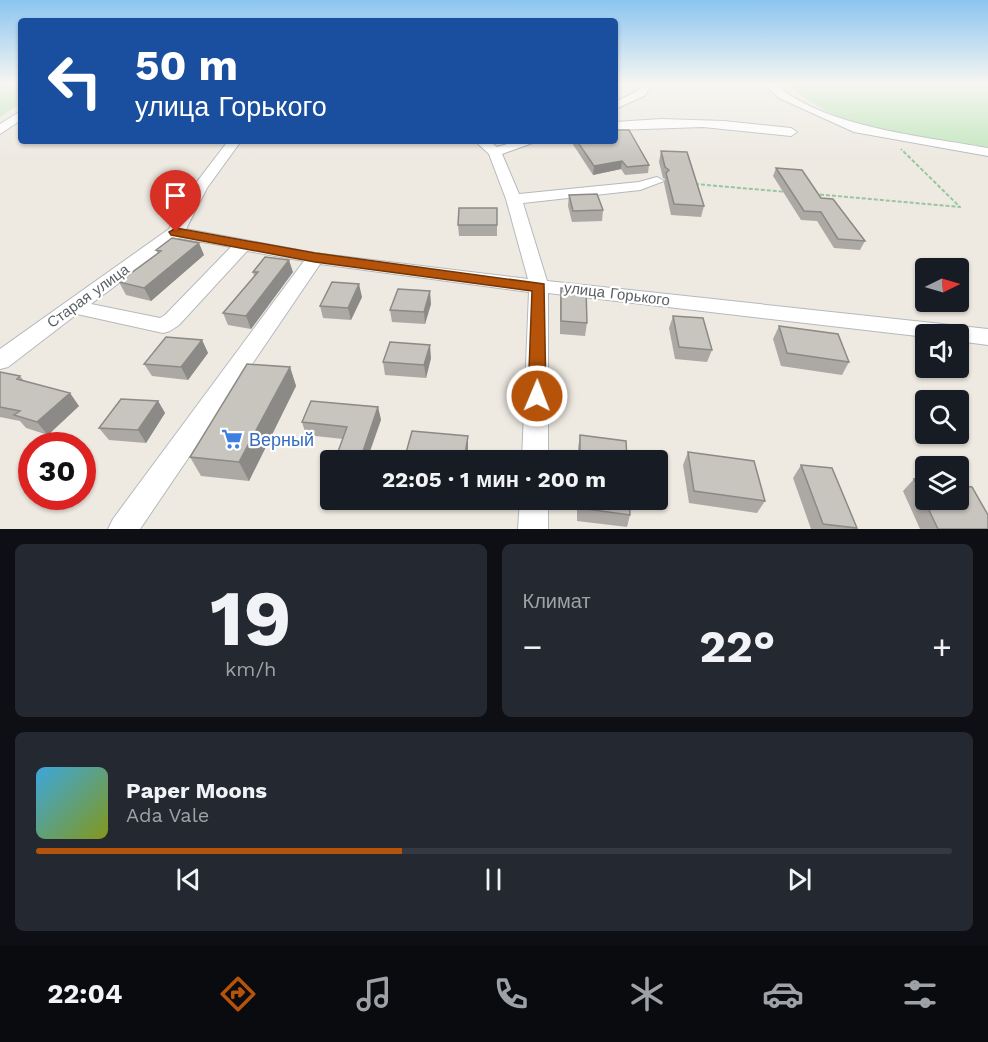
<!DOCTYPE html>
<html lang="ru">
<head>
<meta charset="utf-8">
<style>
  :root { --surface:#171b24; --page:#242831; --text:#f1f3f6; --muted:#9ea1a6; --line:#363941; --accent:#b45309 }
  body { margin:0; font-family:"Work Sans",sans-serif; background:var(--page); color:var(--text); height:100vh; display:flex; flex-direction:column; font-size:22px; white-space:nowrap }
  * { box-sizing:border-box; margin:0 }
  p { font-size:20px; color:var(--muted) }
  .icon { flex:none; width:33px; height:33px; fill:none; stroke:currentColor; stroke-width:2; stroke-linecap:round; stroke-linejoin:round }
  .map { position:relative; height:529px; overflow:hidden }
  .drawer { display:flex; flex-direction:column; gap:15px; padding:15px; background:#0d0f14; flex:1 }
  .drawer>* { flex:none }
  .top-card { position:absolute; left:18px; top:18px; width:600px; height:126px; border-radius:6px; box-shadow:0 2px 4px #0004; background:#1a4fa0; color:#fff; overflow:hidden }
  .needle { width:39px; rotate:85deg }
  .controls { position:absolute; left:915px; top:258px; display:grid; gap:12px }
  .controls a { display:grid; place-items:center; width:54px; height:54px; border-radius:6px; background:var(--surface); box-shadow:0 2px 4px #0004; font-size:30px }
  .speed { position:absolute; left:18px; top:432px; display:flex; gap:12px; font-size:30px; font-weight:700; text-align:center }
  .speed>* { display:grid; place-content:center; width:78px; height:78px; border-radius:50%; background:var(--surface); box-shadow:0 2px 4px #0004; line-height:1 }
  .speed .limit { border:9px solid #d22; background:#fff; color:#111 }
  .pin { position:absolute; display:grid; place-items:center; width:51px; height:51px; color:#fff; margin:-62px -26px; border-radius:50% 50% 50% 0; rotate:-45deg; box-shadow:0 0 6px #0007 }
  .pin .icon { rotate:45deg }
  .me { position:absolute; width:66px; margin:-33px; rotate:1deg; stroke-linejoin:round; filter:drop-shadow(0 0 4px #0008) }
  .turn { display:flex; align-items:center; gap:21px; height:126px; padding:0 18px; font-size:27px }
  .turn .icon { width:78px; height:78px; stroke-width:2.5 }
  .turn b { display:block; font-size:42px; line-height:51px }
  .big { font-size:45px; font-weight:700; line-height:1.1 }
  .drawer .widget { flex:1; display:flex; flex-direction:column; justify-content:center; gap:9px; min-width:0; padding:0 21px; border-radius:9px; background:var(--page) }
  .drawer .dial { align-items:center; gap:0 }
  .dial b { font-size:78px; line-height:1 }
  .song { display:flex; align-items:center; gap:18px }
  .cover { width:72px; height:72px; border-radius:9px; background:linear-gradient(135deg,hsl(200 70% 55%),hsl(70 70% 35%)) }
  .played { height:6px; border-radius:3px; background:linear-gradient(90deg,var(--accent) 40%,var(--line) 40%) }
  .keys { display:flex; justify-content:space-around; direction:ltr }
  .heat { display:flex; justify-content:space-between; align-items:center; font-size:33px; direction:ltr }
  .drawer .tiles { flex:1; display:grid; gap:15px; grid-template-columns:1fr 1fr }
  .widget:last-child { grid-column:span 2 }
  .trip { position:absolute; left:320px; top:450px; width:348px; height:60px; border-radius:6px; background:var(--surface); box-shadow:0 2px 4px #0004; font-weight:700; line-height:60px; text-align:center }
  .tab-bar { display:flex; height:96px; justify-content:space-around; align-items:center; background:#090b0e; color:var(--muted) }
  .tab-bar .icon { width:42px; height:42px }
  .tab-bar .current { color:var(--accent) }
  .tab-bar b { font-size:27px; color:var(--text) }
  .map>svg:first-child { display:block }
  .green { fill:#c1e6bd }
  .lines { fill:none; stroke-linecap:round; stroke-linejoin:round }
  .minor-casing { stroke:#b5b9bd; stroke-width:2 }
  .path { stroke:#96c7a0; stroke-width:2; stroke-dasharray:4 2; stroke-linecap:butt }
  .minor { fill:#fff; fill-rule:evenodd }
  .wall { fill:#aca9a4 }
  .shaded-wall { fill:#8c8a86 }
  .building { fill:#c8c5bf; stroke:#8c8a86; stroke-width:1.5 }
  .route { fill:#b45309; stroke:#753606; stroke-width:1.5 }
  .labels { text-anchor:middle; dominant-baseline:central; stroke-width:4.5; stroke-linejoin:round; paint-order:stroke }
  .street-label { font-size:15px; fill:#5a5f63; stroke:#fff }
  .near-shop-label { font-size:18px; fill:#366cbe; stroke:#fff; text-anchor:start }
</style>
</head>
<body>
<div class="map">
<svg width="988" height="529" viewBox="0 0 988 529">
  <rect width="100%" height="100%" fill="#eeeae2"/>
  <path class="green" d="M0,84H21V103L0,117Z
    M789,84H988V147C925,137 836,133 789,84Z"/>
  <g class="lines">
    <defs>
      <path id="minor" d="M644,84H654L644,96L615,109V102L636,92Z
        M764,84H775C827,128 922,136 988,148V156L854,132L779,98Z
        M21,111V120L0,134V124Z
        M661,119L724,121L791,128L797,132L791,136L703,127L615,130V122Z
        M228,141H241L207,188L186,229L315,253L528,279L506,199L489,154L475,141H489L497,147L518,141H538L502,154L519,194L639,182L657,177L664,181L640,190L523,203L547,281L988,329V345L958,341V334H926V337L548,293V460H522L529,292L320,264L140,529H108L113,519L304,261L247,251L179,325L170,331L163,333L77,314L8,367L0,369V349L169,229L193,187ZM179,238L231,247L165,315L160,318L91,304Z
        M520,500H548V529H518Z"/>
    </defs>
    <use href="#minor" class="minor-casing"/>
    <path class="path" d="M695,184L787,192
      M814,194L960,207L901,149"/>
    <use href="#minor" class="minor"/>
  </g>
  <path class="wall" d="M572,141H615L649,165L648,173L625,175L621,169L593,175L572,143Z
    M661,151L704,206L701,217L671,215L664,183L665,179L663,178L659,162Z
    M776,168L821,198L865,241L860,250L834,248L817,221L801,220L773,176Z
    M569,195L603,210L602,221L572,222L568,206Z
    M497,208V236H459L458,225Z
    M156,250L204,255L151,301L126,295L119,282L158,254Z
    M253,272H293L251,329L228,325L223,313L254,276Z
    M561,288L587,323L585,336L560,334V300Z
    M362,297L351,320L323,318L320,306Z
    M431,304L425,324L392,322L390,310Z
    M673,316L712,350L707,362L675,359L669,328Z
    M779,326L849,362L842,375L781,366L773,339Z
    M202,340L208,353L188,380L152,376L144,364Z
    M431,358L426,378L385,375L383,362Z
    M290,367L296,386L249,481L201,476L190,457Z
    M0,372L20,376L24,381L79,406L48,435L26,428L20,421L0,417Z
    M158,401L165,413L146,443L109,440L99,428Z
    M378,407L381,420L343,439L306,435L302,422Z
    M580,435L627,460H578V448Z
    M688,452L765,501L757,513L689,503L683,465Z
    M801,465L857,528L856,529H811L793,478Z
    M914,479L988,529H920L903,491Z
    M577,500H629L630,515L627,527L577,521Z"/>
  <path class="shaded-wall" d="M622,161L621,169L593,175L594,166Z
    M199,243L204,255L151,301L144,288Z
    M289,260L293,272L251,329L246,316Z
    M359,284L362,297L351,320L348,308Z
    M430,291L431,304L425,324L424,312Z
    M202,340L208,353L188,380L181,367Z
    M430,345L431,358L426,378L424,365Z
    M290,367L296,386L249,481L239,462Z
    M70,393L79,406L48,435L37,422Z
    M158,401L165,413L146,443L138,430Z
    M378,407L381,420L367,460H360Z
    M468,436V449L466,460H464Z"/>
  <path class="building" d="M615,130H629L649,165L627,167L622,161L594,166L577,141H615Z
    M661,151L687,152L704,206L674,204L666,173L669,170L665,167Z
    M776,168L802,170L821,198L833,199L865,241L838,239L821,212L804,211Z
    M597,194L603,210L573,211L569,195Z
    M459,208H497V225H458Z
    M172,238L199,243L144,288L119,282L161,251L156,250Z
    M265,257L289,260L246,316L223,313L258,272H253Z
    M332,282L359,284L348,308L320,306Z
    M561,288L586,289L587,323L561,321Z
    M398,289L430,291L424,312L390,310Z
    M673,316L703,318L712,350L679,347Z
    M779,326L838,334L849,362L787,353Z
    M166,337L202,340L181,367L144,364Z
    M390,342L430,345L424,365L383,362Z
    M247,364L290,367L239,462L190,457Z
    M0,372L20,376L17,379L70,393L37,422L14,415L20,411L0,407Z
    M121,399L158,401L138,430L99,428Z
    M311,401L378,407L360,460H335L347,427L302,422Z
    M412,431L468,436L464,460H404Z
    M580,435L626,441L627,460H580Z
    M688,452L754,461L765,501L694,491Z
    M801,465L832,468L857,528L823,524Z
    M914,479L926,480V500H958V485L972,487L988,515V529H938Z
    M579,500H629L630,515L579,508Z"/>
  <linearGradient id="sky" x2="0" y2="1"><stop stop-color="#8bc5f1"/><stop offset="0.53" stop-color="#f7f6f2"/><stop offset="1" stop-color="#f7f6f2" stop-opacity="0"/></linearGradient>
  <rect width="988" height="158" fill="url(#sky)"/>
  <path class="route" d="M176,228L315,253L544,284L546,396L543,401L537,403L530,401L528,396L532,291L315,262L171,235L169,232Z"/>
  <defs>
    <symbol id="supermarket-bare" viewBox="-9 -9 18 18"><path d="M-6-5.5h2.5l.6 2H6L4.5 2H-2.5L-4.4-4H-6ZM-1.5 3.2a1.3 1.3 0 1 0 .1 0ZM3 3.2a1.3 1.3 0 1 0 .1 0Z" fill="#3f7fe0" stroke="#fff" stroke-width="2.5" paint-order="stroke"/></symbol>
  </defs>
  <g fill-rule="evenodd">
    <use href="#supermarket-bare" x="217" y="424" width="30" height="30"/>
  </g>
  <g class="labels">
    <g class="street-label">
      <text transform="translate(617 294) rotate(7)">улица Горького</text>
      <text transform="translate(88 296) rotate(-36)">Старая улица</text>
    </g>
    <g class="near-shop-label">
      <text x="249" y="439">Верный</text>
    </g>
  </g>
</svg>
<div class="controls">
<a><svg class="needle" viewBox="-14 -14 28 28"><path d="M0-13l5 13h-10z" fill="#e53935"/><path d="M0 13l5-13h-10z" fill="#9ea1a6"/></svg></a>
<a><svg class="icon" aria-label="sound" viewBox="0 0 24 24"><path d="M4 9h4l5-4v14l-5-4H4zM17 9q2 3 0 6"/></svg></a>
<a><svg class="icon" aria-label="search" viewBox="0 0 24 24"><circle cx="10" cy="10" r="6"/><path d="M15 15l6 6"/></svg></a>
<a><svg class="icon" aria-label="layers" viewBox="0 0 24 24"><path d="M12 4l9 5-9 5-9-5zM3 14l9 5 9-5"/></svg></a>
</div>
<div class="speed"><div class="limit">30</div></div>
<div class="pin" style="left:176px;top:232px;background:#d93025"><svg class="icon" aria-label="arrive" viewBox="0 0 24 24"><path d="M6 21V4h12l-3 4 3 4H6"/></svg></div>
<svg class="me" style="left:537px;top:396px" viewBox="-20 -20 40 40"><circle r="17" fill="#b45309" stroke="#fff" stroke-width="3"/><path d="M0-11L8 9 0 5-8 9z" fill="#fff"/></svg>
<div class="trip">22:05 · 1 мин · 200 m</div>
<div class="top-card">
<div class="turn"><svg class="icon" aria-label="left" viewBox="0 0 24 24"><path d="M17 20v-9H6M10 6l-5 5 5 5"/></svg><div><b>50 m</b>улица Горького</div></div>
</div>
</div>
<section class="drawer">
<div class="tiles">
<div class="widget dial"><b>19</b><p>km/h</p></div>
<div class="widget"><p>Климат</p>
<div class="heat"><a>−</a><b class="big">22°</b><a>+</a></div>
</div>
<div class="widget">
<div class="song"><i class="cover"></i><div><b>Paper Moons</b><p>Ada Vale</p></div></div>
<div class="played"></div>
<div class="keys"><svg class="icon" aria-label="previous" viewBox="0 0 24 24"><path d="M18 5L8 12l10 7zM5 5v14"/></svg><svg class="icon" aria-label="pause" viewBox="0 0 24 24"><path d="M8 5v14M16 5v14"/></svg><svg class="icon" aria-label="next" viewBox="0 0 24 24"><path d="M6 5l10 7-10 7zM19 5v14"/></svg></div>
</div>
</div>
</section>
<nav class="tab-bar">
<b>22:04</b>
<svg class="icon current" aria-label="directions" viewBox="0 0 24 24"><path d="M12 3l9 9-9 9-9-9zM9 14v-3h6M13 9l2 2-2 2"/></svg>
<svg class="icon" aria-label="music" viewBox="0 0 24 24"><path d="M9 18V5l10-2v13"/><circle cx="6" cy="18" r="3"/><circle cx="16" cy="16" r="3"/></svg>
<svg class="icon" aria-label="phone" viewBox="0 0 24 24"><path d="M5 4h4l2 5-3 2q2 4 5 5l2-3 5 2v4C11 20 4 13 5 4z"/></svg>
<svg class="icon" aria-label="climate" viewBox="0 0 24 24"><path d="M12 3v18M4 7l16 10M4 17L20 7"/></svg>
<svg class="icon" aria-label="car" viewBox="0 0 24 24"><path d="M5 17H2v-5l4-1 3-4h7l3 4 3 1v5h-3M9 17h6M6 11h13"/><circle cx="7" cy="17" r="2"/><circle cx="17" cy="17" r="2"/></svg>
<svg class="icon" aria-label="filters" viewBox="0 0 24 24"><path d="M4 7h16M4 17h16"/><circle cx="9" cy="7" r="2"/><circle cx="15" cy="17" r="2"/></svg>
</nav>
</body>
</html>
